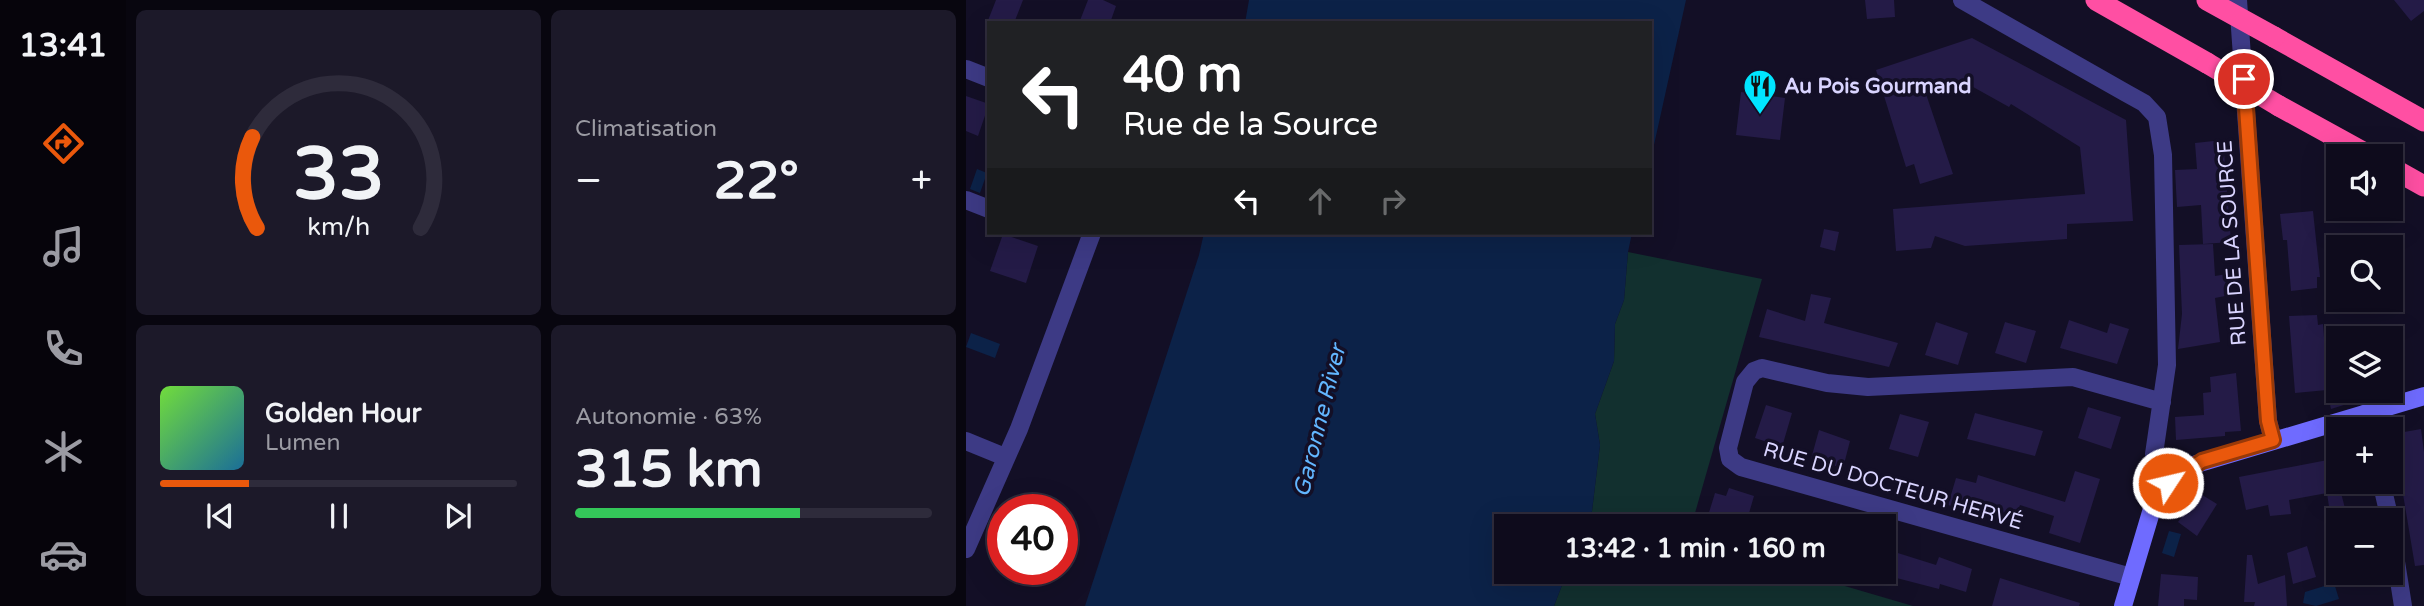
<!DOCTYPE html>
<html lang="fr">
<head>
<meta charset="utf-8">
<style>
  :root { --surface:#0e0b1c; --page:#1c1929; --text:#f1f3f6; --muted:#9b9ba3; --line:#2e2b3b; --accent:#ea580c }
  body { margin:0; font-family:"Varela Round",sans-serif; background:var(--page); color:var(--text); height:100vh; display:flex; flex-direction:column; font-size:26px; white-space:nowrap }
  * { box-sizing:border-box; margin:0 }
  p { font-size:23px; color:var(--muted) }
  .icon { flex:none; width:38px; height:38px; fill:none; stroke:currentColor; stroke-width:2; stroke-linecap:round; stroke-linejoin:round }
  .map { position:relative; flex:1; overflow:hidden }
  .details { display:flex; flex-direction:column; gap:10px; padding:10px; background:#08060f; width:840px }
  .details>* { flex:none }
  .hud { position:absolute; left:21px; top:21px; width:665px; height:214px; border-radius:0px; box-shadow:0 7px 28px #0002,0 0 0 2px var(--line); background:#202124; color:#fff; overflow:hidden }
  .tools { position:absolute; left:1360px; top:144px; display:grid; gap:14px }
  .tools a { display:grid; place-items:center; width:77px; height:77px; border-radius:0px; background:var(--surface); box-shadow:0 7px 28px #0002,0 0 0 2px var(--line); font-size:35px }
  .speed { position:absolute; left:21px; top:494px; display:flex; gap:14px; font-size:35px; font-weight:700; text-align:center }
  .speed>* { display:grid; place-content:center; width:91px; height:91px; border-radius:50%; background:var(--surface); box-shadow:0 7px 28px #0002,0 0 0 2px var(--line); line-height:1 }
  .speed .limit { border:10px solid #d22; background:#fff; color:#111 }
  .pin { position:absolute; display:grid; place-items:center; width:60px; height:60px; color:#fff; margin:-30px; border:4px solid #fff; border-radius:50%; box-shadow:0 2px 7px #0007 }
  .me { position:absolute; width:77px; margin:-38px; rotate:55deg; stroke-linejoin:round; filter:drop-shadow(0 0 5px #0008) }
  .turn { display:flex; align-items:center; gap:24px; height:147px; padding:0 21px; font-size:32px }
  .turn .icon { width:91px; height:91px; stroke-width:2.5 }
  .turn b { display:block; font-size:49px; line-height:60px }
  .lanes { display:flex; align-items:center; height:66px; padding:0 21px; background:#0003; justify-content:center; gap:35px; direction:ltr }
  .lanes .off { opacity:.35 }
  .big { font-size:52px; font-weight:800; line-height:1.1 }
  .details .tile { flex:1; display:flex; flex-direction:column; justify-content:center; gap:10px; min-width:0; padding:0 24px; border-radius:10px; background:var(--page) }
  .details .dial { align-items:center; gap:0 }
  .dial svg { height:182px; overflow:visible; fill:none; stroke:var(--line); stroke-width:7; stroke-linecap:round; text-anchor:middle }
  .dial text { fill:var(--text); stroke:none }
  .song { display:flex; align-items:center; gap:21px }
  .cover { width:84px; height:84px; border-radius:10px; background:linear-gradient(135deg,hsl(100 70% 55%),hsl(200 70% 35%)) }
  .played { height:7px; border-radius:4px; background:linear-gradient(90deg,var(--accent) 25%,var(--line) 25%) }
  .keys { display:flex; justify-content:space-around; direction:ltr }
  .heat { display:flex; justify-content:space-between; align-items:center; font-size:38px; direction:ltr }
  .charge { height:10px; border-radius:5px; background:linear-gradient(90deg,#34c759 63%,var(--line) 0) }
  .details .tiles { flex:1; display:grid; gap:10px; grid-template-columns:repeat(2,1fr) }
  .trip { position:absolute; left:528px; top:514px; width:402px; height:70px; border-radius:0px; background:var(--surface); box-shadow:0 7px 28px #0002,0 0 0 2px var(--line); font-weight:800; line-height:70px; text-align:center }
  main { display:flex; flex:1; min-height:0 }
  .dock { display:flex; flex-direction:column; width:126px; justify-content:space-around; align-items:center; background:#06040b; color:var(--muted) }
  .dock .icon { width:49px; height:49px }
  .dock .current { color:var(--accent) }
  .dock b { font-size:32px; color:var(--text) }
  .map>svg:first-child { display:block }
  .green { fill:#12302f }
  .water { fill:#0c2248 }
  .building { fill:#241b47 }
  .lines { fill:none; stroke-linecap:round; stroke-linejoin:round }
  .street { stroke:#3d3a85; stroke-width:18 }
  .secondary { stroke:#6f6bff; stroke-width:18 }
  .highway { stroke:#ff4fa3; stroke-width:21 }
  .highway-bridge { stroke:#ff4fa3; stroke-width:21 }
  .route-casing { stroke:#983908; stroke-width:18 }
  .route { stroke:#ea580c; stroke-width:12 }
  .labels { text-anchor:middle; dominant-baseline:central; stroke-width:7; stroke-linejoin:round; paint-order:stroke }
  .poi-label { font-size:21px; font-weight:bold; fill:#d9d4ff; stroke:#130f26; text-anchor:start }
  .street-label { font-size:21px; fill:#d9d4ff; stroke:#130f26 }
  .water-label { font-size:23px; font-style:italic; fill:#62b6ff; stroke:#130f26 }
</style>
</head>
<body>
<main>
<nav class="dock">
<b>13:41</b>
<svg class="icon current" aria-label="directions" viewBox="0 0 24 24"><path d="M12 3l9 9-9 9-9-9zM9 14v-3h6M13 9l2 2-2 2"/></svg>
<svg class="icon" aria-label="music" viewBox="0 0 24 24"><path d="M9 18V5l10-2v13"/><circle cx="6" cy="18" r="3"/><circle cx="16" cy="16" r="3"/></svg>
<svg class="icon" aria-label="phone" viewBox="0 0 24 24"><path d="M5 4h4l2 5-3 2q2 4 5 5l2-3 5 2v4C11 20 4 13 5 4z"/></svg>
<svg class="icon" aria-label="climate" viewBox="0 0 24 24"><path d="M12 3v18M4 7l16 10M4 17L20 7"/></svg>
<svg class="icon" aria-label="car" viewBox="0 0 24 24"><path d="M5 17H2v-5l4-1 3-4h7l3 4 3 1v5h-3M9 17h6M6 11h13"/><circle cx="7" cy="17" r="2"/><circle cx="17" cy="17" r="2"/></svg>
</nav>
<section class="details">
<div class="tiles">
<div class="tile dial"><svg viewBox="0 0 100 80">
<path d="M14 69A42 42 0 1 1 86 69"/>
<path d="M14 69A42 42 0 0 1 12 29" stroke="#ea580c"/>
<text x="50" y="56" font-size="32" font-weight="700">33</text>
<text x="50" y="72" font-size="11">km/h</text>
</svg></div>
<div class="tile"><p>Climatisation</p>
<div class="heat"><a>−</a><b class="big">22°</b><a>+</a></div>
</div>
<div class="tile">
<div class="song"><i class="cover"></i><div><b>Golden Hour</b><p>Lumen</p></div></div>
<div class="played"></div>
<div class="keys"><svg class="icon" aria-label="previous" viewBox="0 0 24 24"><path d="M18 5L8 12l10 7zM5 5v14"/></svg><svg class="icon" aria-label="pause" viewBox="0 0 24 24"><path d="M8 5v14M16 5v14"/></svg><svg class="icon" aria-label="next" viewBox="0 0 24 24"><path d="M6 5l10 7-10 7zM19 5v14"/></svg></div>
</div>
<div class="tile"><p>Autonomie · 63%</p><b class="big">315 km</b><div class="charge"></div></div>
</div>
</section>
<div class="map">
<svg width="1458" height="606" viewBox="0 0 1458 606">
  <rect width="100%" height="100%" fill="#130f26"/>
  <path class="green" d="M662,252L796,279L725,527H619L626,511L634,445L629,414L648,361L649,324L658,300Z
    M601,572H831L947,606H588Z"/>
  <path class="water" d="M283,0H720L684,163V23H279Z
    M11,169L21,173L14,193L4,189Z
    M238,233H666L662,252L658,300L649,324L648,361L629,414L634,445L626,511L619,527H541V572H601L588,606H119L233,255Z
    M5,333L34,344L29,358L0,347Z
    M1203,531L1215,534L1208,557L1196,553Z
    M1368,583L1373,599L1350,606L1337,603L1339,592Z"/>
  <path class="building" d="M30,0H57L48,23H21Z
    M122,0H137L150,6L144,23H113Z
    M899,0H928L929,17L901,19Z
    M1428,0H1458V11L1445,21Z
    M1006,38L1160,120L1167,221L1101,224V239L999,246L969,236L965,248L930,251L927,209L1119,194L1114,147L1045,104L1043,107L1000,83L960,94L987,174L954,184L948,164L940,167L910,70Z
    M775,92L819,98L814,140L770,135Z
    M0,96L23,104L12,136L0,131Z
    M1257,140L1265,242L1237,244L1235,205L1211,207L1209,170L1231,169L1229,143Z
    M1347,211L1354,277H1351V288L1325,291L1321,240H1317L1314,214Z
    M858,229L873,232L869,251L854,247Z
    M37,234L72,246L60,283L24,271Z
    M1247,244L1249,276L1261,274L1264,295L1249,298L1254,342L1212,349L1216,314L1213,245Z
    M845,294L865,298L858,323L932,343L923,367L793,337L801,309L839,321Z
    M1351,315L1352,325L1357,324L1362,390H1413V394L1365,409L1361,390L1329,393L1323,316Z
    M1103,320L1141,333L1144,323L1163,329L1151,364L1094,348Z
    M970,322L1002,333L992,365L959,355Z
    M1039,322L1070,331L1060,363L1029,353Z
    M1270,373L1275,431L1259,432V436L1210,440L1209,417L1238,415L1237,393L1245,392L1244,377Z
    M800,405L826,413L816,447L789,438Z
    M1122,407L1155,417L1145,449L1112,438Z
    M1009,413L1077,431L1069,456L1001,439Z
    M934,414L963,422L952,457L923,449Z
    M1455,429L1458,452V565L1449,566L1427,434Z
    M853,430L884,441L877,468L845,459Z
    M1372,458V481L1382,520H1365L1361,493L1323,500L1325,514L1304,516L1302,505L1280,510L1273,477Z
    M1109,471L1134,479L1114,543L1083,533L1088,516L1054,505L1048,525L982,505L990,478L1010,483L1012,475L1099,502Z
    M763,488L788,496L779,527L741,519L749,493L760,496Z
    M1233,493L1251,504L1231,536L1212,522Z
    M1341,546L1350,577L1327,584L1321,553Z
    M919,549L970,565L973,557L1006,569L1000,592L974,584L973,589L919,575Z
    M1281,555H1286L1292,584L1319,575L1321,606H1288L1289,602H1278Z
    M1195,574L1232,577L1231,600L1218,599V606H1192Z
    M1034,578L1114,603L1113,606H1026Z"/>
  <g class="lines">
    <path class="street" d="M996,0L1160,93L1178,103L1191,117L1197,155L1201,365L1188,454L1202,483
      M1272,0L1302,421L1307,440
      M0,69L23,78
      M0,200L23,209
      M1400,413L1404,429
      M0,441L39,457
      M1415,481L1424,520
      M1424,524L1437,606
      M0,549L53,429L126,233
      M1165,577L775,467L764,459L762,448L779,382L788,371L796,368L861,383L902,387L1107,377L1196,402"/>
    <path class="secondary" d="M1157,606L1188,502L1202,483L1224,466L1458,396"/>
    <path class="highway" d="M1130,0L1241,63
      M1308,37L1458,121
      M1313,106L1404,156
      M1424,167L1458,186"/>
    <path class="highway-bridge" d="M1241,0L1308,37
      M1241,63L1313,106"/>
  </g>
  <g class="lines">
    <defs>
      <path id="route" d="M1202,483L1236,461L1307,440L1302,421L1278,79"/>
    </defs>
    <use href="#route" class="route-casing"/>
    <use href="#route" class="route"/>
  </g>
  <defs>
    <symbol id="restaurant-pin" viewBox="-11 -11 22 30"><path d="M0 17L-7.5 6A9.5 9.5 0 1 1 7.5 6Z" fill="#00e5ff" stroke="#130f26"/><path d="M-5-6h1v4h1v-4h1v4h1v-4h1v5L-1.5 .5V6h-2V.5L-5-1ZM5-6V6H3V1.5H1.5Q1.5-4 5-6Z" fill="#111"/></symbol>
  </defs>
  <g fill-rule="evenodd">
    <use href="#restaurant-pin" x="775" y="67" width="38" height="52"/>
  </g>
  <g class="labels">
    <g class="poi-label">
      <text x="818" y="86">Au Pois Gourmand</text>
    </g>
    <g class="street-label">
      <text transform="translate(1266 243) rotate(-94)">RUE DE LA SOURCE</text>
      <text transform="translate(927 486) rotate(16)">RUE DU DOCTEUR HERVÉ</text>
    </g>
    <g class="water-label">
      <text transform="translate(354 421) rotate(-76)">Garonne River</text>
    </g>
  </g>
</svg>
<div class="tools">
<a><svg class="icon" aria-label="sound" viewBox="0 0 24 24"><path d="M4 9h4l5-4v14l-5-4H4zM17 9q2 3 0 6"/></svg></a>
<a><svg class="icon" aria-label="search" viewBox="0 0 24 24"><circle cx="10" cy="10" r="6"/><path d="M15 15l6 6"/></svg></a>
<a><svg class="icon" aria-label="layers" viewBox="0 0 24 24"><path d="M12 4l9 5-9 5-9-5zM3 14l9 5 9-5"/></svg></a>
<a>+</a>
<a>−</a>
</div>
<div class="speed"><div class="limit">40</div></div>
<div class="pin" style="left:1278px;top:79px;background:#d93025"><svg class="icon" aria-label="arrive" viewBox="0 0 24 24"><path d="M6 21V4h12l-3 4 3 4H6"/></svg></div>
<svg class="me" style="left:1202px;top:483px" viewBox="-20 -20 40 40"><circle r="17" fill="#ea580c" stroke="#fff" stroke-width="3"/><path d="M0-11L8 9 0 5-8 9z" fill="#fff"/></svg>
<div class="trip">13:42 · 1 min · 160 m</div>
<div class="hud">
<div class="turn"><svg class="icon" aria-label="left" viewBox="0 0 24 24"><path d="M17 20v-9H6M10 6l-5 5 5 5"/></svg><div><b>40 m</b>Rue de la Source</div></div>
<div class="lanes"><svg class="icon" aria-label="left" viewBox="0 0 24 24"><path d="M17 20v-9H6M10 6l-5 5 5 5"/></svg><svg class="icon off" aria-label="ahead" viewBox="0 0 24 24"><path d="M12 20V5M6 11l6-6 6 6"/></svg><svg class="icon off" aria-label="right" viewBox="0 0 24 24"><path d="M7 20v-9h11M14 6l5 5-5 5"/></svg></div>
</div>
</div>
</main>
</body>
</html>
